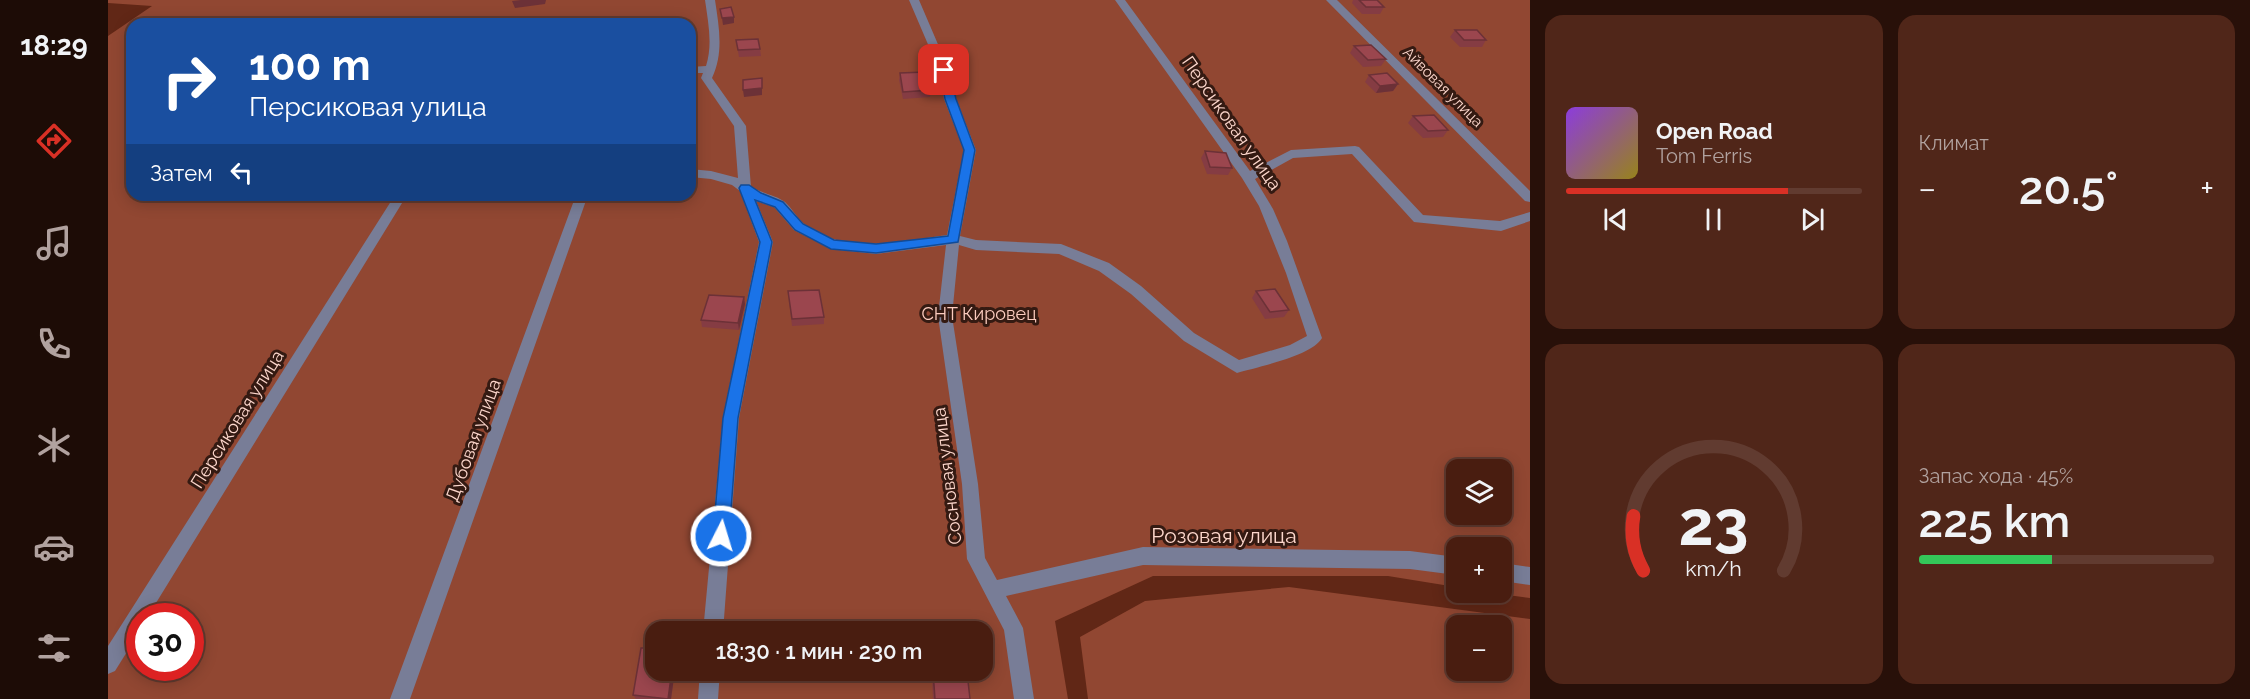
<!DOCTYPE html>
<html lang="ru">
<head>
<meta charset="utf-8">
<style>
  :root { --surface:#491d10; --page:#502619; --text:#f1f3f6; --muted:#b1a29f; --line:#613b30; --accent:#d93025 }
  body { margin:0; font-family:Raleway,sans-serif; background:var(--page); color:var(--text); height:100vh; display:flex; flex-direction:column; font-size:22px; white-space:nowrap }
  * { box-sizing:border-box; margin:0 }
  p { font-size:20px; color:var(--muted) }
  .icon { flex:none; width:33px; height:33px; fill:none; stroke:currentColor; stroke-width:2; stroke-linecap:round; stroke-linejoin:round }
  .map { position:relative; flex:1; overflow:hidden }
  .side { display:flex; flex-direction:column; gap:15px; padding:15px; background:#281009; width:720px }
  .side>* { flex:none }
  .top-card { position:absolute; left:18px; top:18px; width:570px; height:183px; border-radius:18px; box-shadow:0 3px 15px #0003,0 0 0 2px var(--line); background:#1a4fa0; color:#fff; overflow:hidden }
  .controls { position:absolute; left:1338px; top:459px; display:grid; gap:12px }
  .controls a { display:grid; place-items:center; width:66px; height:66px; border-radius:12px; background:var(--surface); box-shadow:0 3px 15px #0003,0 0 0 2px var(--line); font-size:30px }
  .speed { position:absolute; left:18px; top:603px; display:flex; gap:12px; font-size:30px; font-weight:700; text-align:center }
  .speed>* { display:grid; place-content:center; width:78px; height:78px; border-radius:50%; background:var(--surface); box-shadow:0 3px 15px #0003,0 0 0 2px var(--line); line-height:1 }
  .speed .limit { border:9px solid #d22; background:#fff; color:#111 }
  .pin { position:absolute; display:grid; place-items:center; width:51px; height:51px; color:#fff; margin:-26px; border-radius:12px; box-shadow:0 3px 9px #0006 }
  .me { position:absolute; width:66px; margin:-33px; rotate:5deg; stroke-linejoin:round; filter:drop-shadow(0 0 4px #0008) }
  .turn { display:flex; align-items:center; gap:21px; height:126px; padding:0 24px; font-size:27px }
  .turn .icon { width:78px; height:78px; stroke-width:2.5 }
  .turn b { display:block; font-size:42px; line-height:51px }
  .then { display:flex; align-items:center; height:57px; padding:0 24px; background:#0003; gap:12px; font-size:22px }
  .big { font-size:45px; font-weight:600; line-height:1.1 }
  .side .widget { flex:1; display:flex; flex-direction:column; justify-content:center; gap:9px; min-width:0; padding:0 21px; border-radius:18px; background:var(--page) }
  .side .dial { align-items:center; gap:0 }
  .dial svg { height:156px; overflow:visible; fill:none; stroke:var(--line); stroke-width:7; stroke-linecap:round; text-anchor:middle }
  .dial text { fill:var(--text); stroke:none }
  .song { display:flex; align-items:center; gap:18px }
  .cover { width:72px; height:72px; border-radius:9px; background:linear-gradient(135deg,hsl(270 70% 55%),hsl(50 70% 35%)) }
  .played { height:6px; border-radius:3px; background:linear-gradient(90deg,var(--accent) 75%,var(--line) 75%) }
  .keys { display:flex; justify-content:space-around; direction:ltr }
  .heat { display:flex; justify-content:space-between; align-items:center; font-size:33px; direction:ltr }
  .charge { height:9px; border-radius:4px; background:linear-gradient(90deg,#34c759 45%,var(--line) 0) }
  .side .tiles { flex:1; display:grid; gap:15px; grid-template-columns:repeat(2,1fr) }
  .trip { position:absolute; left:537px; top:621px; width:348px; height:60px; border-radius:18px; background:var(--surface); box-shadow:0 3px 15px #0003,0 0 0 2px var(--line); font-weight:600; line-height:60px; text-align:center }
  main { display:flex; flex:1; min-height:0 }
  .tabs { display:flex; flex-direction:column; width:108px; justify-content:space-around; align-items:center; background:#1d0c06; color:var(--muted) }
  .tabs .icon { width:42px; height:42px }
  .tabs .on { color:var(--accent) }
  .tabs b { font-size:27px; color:var(--text) }
  .map>svg:first-child { display:block }
  .green { fill:#914732; fill-rule:evenodd }
  .lines { fill:none; stroke-linecap:round; stroke-linejoin:round }
  .minor { fill:#787d97; fill-rule:evenodd }
  .wall { fill:#853c43 }
  .shaded-wall { fill:#6c3137 }
  .building { fill:#9b464e; stroke:#6c3137; stroke-width:1.5 }
  .route { fill:#1a73e8; stroke:#114b97; stroke-width:1.5 }
  .labels { text-anchor:middle; dominant-baseline:central; stroke-width:6; stroke-linejoin:round; paint-order:stroke }
  .far-street-label { font-size:15px; fill:#fdd7cc; stroke:#341a12 }
  .street-label { font-size:18px; fill:#fdd7cc; stroke:#341a12 }
  .park-label { font-size:18px; fill:#fcccbf; stroke:#341a12 }
  .near-street-label { font-size:21px; fill:#fdd7cc; stroke:#341a12 }
</style>
</head>
<body>
<main>
<nav class="tabs">
<b>18:29</b>
<svg class="icon on" aria-label="directions" viewBox="0 0 24 24"><path d="M12 3l9 9-9 9-9-9zM9 14v-3h6M13 9l2 2-2 2"/></svg>
<svg class="icon" aria-label="music" viewBox="0 0 24 24"><path d="M9 18V5l10-2v13"/><circle cx="6" cy="18" r="3"/><circle cx="16" cy="16" r="3"/></svg>
<svg class="icon" aria-label="phone" viewBox="0 0 24 24"><path d="M5 4h4l2 5-3 2q2 4 5 5l2-3 5 2v4C11 20 4 13 5 4z"/></svg>
<svg class="icon" aria-label="climate" viewBox="0 0 24 24"><path d="M12 3v18M4 7l16 10M4 17L20 7"/></svg>
<svg class="icon" aria-label="car" viewBox="0 0 24 24"><path d="M5 17H2v-5l4-1 3-4h7l3 4 3 1v5h-3M9 17h6M6 11h13"/><circle cx="7" cy="17" r="2"/><circle cx="17" cy="17" r="2"/></svg>
<svg class="icon" aria-label="filters" viewBox="0 0 24 24"><path d="M4 7h16M4 17h16"/><circle cx="9" cy="7" r="2"/><circle cx="15" cy="17" r="2"/></svg>
</nav>
<div class="map">
<svg width="1422" height="699" viewBox="0 0 1422 699">
  <rect width="100%" height="100%" fill="#612716"/>
  <path class="green" d="M0,0H1422V598L1385,593L1394,592V548H1348V587L1280,576H1045L947,621L960,699H0V36L44,6L0,3ZM24,24H582V195H24ZM1348,470H1394V514H1348ZM32,616H82V668H32ZM548,632H874V670H548Z
    M1181,587L1422,619V699H980L972,637L1037,601ZM1348,626H1394V670H1348Z"/>
  <g class="lines">
    <path class="minor" d="M597,0H607C611,27 616,53 604,78L638,126L643,187C653,193 668,195 677,202C684,208 688,217 695,223C734,256 794,241 839,235L856,150L836,99L831,70L801,0H811L841,70L848,99L868,150L852,236L868,240L953,244L1001,263L1033,286L1086,333L1131,360L1182,345L1199,336L1178,273L1151,206L1134,178L1007,0H1017L1142,171L1183,150L1247,146L1251,147L1315,215L1392,221L1422,212V221L1393,231L1306,222L1244,154L1185,158L1147,179L1165,209L1179,241L1214,338C1204,356 1149,367 1129,373L1076,341L1023,294L991,271L951,254L868,250L851,245L844,316L870,484L877,558L889,580L1035,547L1302,551L1348,557V575L1302,569L1035,565L898,596L915,628L926,699H906L896,630L859,559L854,484L830,316L838,245L768,254L723,249L686,230L666,207L648,201L665,242L631,418L615,632H595L615,418L651,242L632,191L624,185L603,179L582,177V169L603,171L630,178L626,126L593,78L595,73H582V67L598,66C605,44 600,22 597,0Z
      M1218,0H1229L1422,191V202L1417,201Z
      M287,195H299L40,616H32V631L7,671L0,674V646Z
      M468,195H480L302,699H282Z
      M1394,563L1422,567V585L1394,581Z
      M592,670H612L610,699H590Z"/>
  </g>
  <path class="wall" d="M1245,0H1269L1276,7L1272,14H1254L1244,3Z
    M1347,30L1378,40L1374,47H1352L1342,37Z
    M628,40L652,49L653,56L631,57Z
    M1246,46L1278,59L1273,66L1255,67L1242,53Z
    M792,73L823,90L822,97L795,99L791,80Z
    M1261,75L1290,84L1285,91L1268,93L1257,82Z
    M1305,116L1340,130L1335,137L1315,138L1300,123Z
    M1097,151L1124,168L1120,175L1099,174L1093,158Z
    M680,291L716,317V324L684,326Z
    M1148,291L1181,310L1176,317L1157,319L1144,298Z
    M636,297L637,304L631,330L594,327L593,320Z
    M567,670L563,699H528L525,695Z
    M825,671L862,699H825L824,675Z"/>
  <path class="shaded-wall" d="M413,0H438L437,4L407,8L404,1Z
    M626,17V23L615,25L614,18Z
    M654,78V95L636,97L635,90Z
    M1290,84L1285,91L1268,93L1272,86Z
    M636,297L637,304L631,330L630,323Z
    M564,670H567L563,699H560Z"/>
  <path class="building" d="M1251,0H1269L1276,7H1258Z
    M623,7L626,17L614,18L612,9Z
    M375,22L374,24H350V23Z
    M1347,30H1369L1378,40H1356Z
    M650,39L652,49L630,50L628,40Z
    M1263,45L1278,59L1260,60L1246,46Z
    M817,72L823,90L795,92L792,73Z
    M1279,73L1290,84L1272,86L1261,75Z
    M654,78V88L635,90V80Z
    M1326,115L1340,130L1320,131L1305,116Z
    M1097,151L1118,153L1124,168L1102,167Z
    M1167,289L1181,310L1162,312L1148,291Z
    M711,290L716,317L684,319L680,291Z
    M601,295L636,297L630,323L593,320Z
    M533,648H548V670H564L560,699L525,695Z
    M825,671L859,672L862,699H827Z"/>
  <path class="route" d="M836,67L841,70L848,99L867,150L850,242L768,253L723,249L687,230L667,207L647,200L664,242L630,418L621,536L618,541L613,543L607,541L605,536L615,418L652,242L631,188L633,185H641L653,193L675,202L695,224L726,240L768,244L840,236L856,150L837,99L831,70Z"/>
  <g class="labels">
    <g class="far-street-label">
      <text transform="translate(1335 87) rotate(45)">Айвовая улица</text>
    </g>
    <g class="street-label">
      <text transform="translate(1124 123) rotate(55)">Персиковая улица</text>
      <text transform="translate(129 419) rotate(-58)">Персиковая улица</text>
      <text transform="translate(365 440) rotate(-70)">Дубовая улица</text>
      <text transform="translate(839 476) rotate(-97)">Сосновая улица</text>
    </g>
    <g class="park-label">
      <text x="871" y="313">СНТ Кировец</text>
    </g>
    <g class="near-street-label">
      <text x="1116" y="535">Розовая улица</text>
    </g>
  </g>
</svg>
<div class="controls">
<a><svg class="icon" aria-label="layers" viewBox="0 0 24 24"><path d="M12 4l9 5-9 5-9-5zM3 14l9 5 9-5"/></svg></a>
<a>+</a>
<a>−</a>
</div>
<div class="speed"><div class="limit">30</div></div>
<div class="pin" style="left:836px;top:70px;background:#d93025"><svg class="icon" aria-label="arrive" viewBox="0 0 24 24"><path d="M6 21V4h12l-3 4 3 4H6"/></svg></div>
<svg class="me" style="left:613px;top:536px" viewBox="-20 -20 40 40"><circle r="17" fill="#1a73e8" stroke="#fff" stroke-width="3"/><path d="M0-11L8 9 0 5-8 9z" fill="#fff"/></svg>
<div class="trip">18:30 · 1 мин · 230 m</div>
<div class="top-card">
<div class="turn"><svg class="icon" aria-label="right" viewBox="0 0 24 24"><path d="M7 20v-9h11M14 6l5 5-5 5"/></svg><div><b>100 m</b>Персиковая улица</div></div>
<div class="then">Затем<svg class="icon" aria-label="left" viewBox="0 0 24 24"><path d="M17 20v-9H6M10 6l-5 5 5 5"/></svg></div>
</div>
</div>
<section class="side">
<div class="tiles">
<div class="widget">
<div class="song"><i class="cover"></i><div><b>Open Road</b><p>Tom Ferris</p></div></div>
<div class="played"></div>
<div class="keys"><svg class="icon" aria-label="previous" viewBox="0 0 24 24"><path d="M18 5L8 12l10 7zM5 5v14"/></svg><svg class="icon" aria-label="pause" viewBox="0 0 24 24"><path d="M8 5v14M16 5v14"/></svg><svg class="icon" aria-label="next" viewBox="0 0 24 24"><path d="M6 5l10 7-10 7zM19 5v14"/></svg></div>
</div>
<div class="widget"><p>Климат</p>
<div class="heat"><a>−</a><b class="big">20.5°</b><a>+</a></div>
</div>
<div class="widget dial"><svg viewBox="0 0 100 80">
<path d="M14 69A42 42 0 1 1 86 69"/>
<path d="M14 69A42 42 0 0 1 9 41" stroke="#d93025"/>
<text x="50" y="56" font-size="32" font-weight="700">23</text>
<text x="50" y="72" font-size="11">km/h</text>
</svg></div>
<div class="widget"><p>Запас хода · 45%</p><b class="big">225 km</b><div class="charge"></div></div>
</div>
</section>
</main>
</body>
</html>
